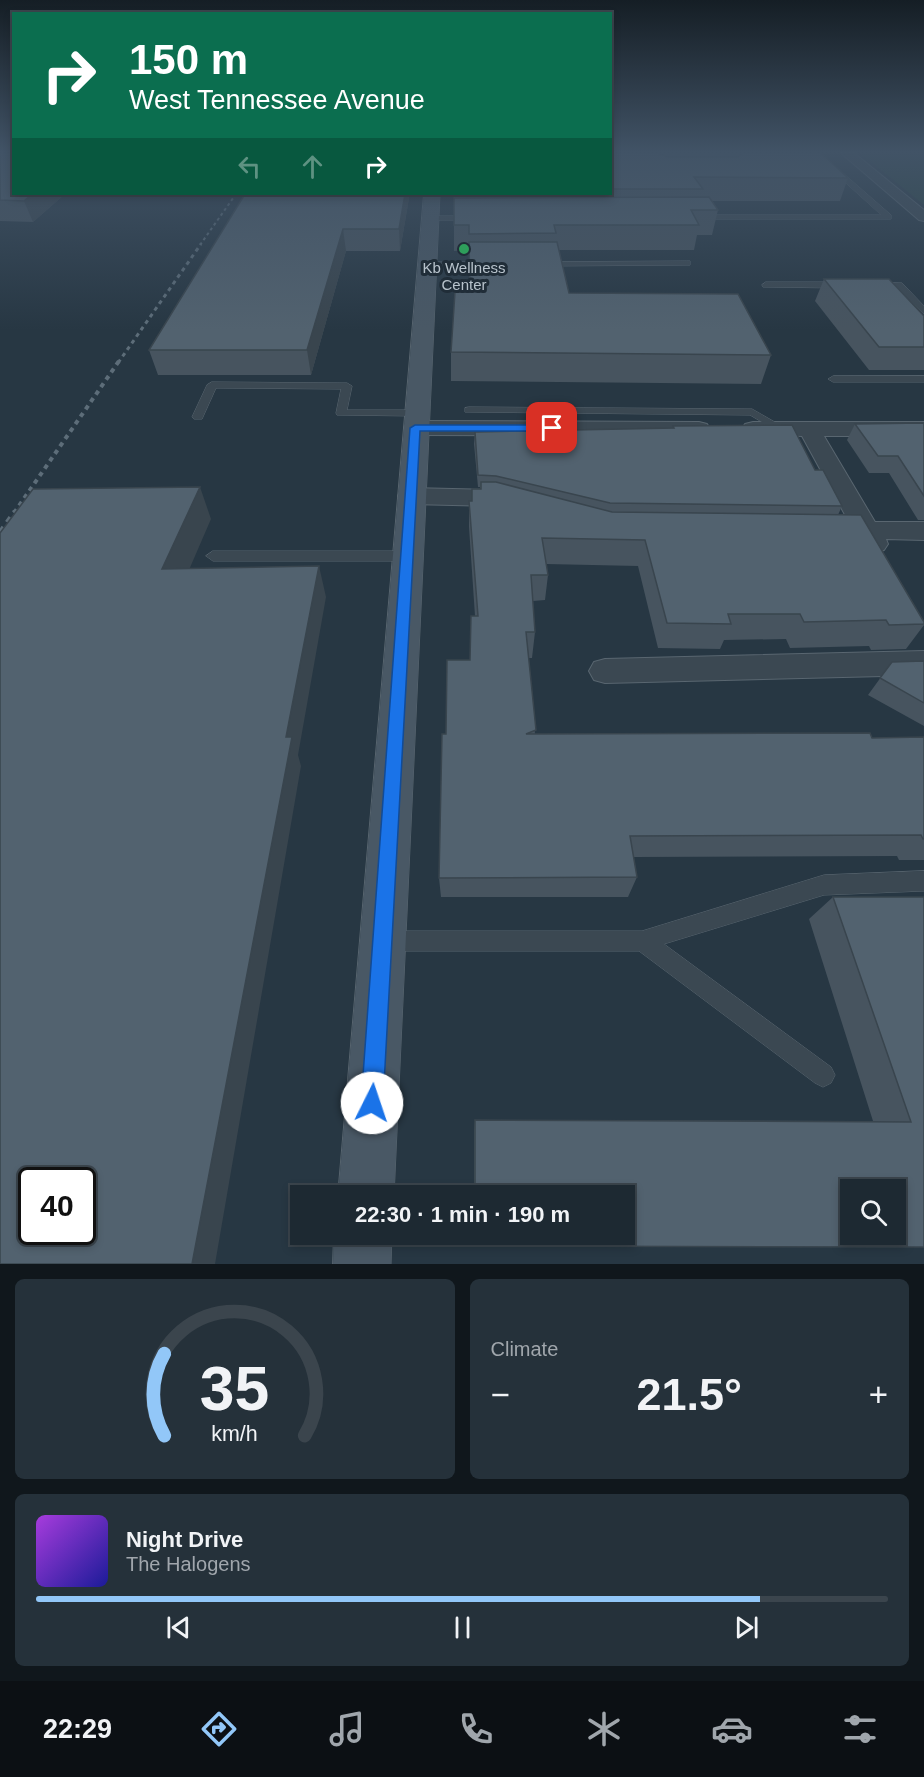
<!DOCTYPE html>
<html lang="en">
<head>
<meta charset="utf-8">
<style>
  :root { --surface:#1d2932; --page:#25313a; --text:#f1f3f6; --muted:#a0a6ac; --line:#3b454d; --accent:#92c7f8 }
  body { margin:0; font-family:Helvetica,sans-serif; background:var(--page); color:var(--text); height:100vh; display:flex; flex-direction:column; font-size:22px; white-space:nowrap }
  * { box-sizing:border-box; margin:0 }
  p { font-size:20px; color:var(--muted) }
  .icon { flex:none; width:33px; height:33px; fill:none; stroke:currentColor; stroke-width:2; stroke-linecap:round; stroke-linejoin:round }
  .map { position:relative; height:1264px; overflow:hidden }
  .side { display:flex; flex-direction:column; gap:15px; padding:15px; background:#10171c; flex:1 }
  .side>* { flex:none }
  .guide { position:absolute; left:12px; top:12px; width:600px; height:183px; border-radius:0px; box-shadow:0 3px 9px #0003,0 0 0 2px var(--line); background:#0b6e4f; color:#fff; overflow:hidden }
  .buttons { position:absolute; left:840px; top:1179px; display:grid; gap:12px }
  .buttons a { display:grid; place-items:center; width:66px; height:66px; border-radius:0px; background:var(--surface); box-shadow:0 3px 9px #0003,0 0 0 2px var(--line); font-size:30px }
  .speed { position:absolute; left:18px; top:1167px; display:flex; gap:12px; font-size:30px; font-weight:700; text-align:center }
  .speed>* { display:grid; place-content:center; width:78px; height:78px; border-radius:50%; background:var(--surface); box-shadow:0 3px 9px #0003,0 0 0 2px var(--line); line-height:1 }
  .speed .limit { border:3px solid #111; border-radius:9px; background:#fff; color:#111 }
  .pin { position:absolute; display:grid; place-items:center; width:51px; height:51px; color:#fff; margin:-26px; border-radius:12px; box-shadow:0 3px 9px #0006 }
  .me { position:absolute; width:66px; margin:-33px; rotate:4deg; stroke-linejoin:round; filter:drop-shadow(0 0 4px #0008) }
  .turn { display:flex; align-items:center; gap:21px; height:126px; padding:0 18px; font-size:27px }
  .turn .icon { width:78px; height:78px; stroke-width:2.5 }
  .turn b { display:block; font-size:42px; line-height:51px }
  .lanes { display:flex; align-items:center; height:57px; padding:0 18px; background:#0003; justify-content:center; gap:30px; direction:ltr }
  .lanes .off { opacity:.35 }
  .big { font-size:45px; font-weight:700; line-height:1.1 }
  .side .card { flex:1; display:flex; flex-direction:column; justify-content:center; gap:9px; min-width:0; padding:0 21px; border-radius:9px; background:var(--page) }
  .side .dial { align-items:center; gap:0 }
  .dial svg { height:156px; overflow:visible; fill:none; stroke:var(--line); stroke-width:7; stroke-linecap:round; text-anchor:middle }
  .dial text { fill:var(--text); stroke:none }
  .song { display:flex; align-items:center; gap:18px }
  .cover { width:72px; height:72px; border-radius:9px; background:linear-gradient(135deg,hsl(280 70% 55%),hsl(240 70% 35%)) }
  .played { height:6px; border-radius:3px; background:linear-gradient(90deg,var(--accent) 85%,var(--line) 85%) }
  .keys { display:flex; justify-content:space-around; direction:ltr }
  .heat { display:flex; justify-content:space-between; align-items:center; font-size:33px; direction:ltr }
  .side .tiles { flex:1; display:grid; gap:15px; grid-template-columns:1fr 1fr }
  .card:last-child { grid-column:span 2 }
  .trip { position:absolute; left:290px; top:1185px; width:345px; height:60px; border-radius:0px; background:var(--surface); box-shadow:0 3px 9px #0003,0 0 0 2px var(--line); font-weight:700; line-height:60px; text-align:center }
  .tabs { display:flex; height:96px; justify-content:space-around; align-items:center; background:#0c1014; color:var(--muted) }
  .tabs .icon { width:42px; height:42px }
  .tabs .active { color:var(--accent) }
  .tabs b { font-size:27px; color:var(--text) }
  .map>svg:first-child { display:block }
  .green { fill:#294443 }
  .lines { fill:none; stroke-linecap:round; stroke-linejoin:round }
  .lane-casing { stroke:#596670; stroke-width:1 }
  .street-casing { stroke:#596670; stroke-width:2 }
  .secondary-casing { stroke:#596670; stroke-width:1 }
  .lane { fill:#3b4852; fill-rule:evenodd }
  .street { fill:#3b4852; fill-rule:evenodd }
  .secondary { fill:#495865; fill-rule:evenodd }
  .rail-far3 { stroke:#5d6d79; stroke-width:2; stroke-dasharray:3 3; stroke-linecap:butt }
  .rail-far2 { stroke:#5d6d79; stroke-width:3; stroke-dasharray:4 4; stroke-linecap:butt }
  .rail-far1 { stroke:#5d6d79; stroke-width:4; stroke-dasharray:4.5 4.5; stroke-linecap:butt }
  .rail { stroke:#5d6d79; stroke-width:4.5; stroke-dasharray:6 6; stroke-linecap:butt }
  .wall { fill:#47545f }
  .shaded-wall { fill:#39454e }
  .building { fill:#52626f; stroke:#39454e; stroke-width:1.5; fill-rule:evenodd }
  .route { fill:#1a73e8; stroke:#114b97; stroke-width:1.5 }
  .leisure-dot { fill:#2e9e5b; stroke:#202d38; stroke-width:2 }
  .labels { text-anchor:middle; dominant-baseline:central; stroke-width:6; stroke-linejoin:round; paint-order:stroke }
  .far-poi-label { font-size:15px; fill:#b8c3cc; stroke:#202d38 }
</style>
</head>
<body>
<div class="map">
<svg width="924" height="1264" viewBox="0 0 924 1264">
  <rect width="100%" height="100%" fill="#273743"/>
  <path class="green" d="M860,153H924V205Z"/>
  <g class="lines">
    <defs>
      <path id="lane" d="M813,153H820L891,215V219H697L693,217L697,215H881Z
        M427,216H472L476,218L472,220H430Z
        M687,261H690V265L544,266L540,264L544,262Z
        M427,262H490L494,264L490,266H424L423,264Z
        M766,282H842L846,285L842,288L763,287L762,285Z
        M875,282L902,283L924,306V314L897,288L872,287V283Z
        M924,376V382H833L828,379L833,376Z
        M212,382L347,383L352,386L347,410H416L421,413L416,416L337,415L336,413L341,389L216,388L202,419H194L192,417L207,385Z
        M469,407L752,409L787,429L781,432L777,431L750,415L465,412V408Z
        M213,551H407L414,556L407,561H213L206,556Z
        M924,871V891L824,895L664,944L831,1067L835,1075L831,1083L823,1087L815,1083L639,951H385L378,948L375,941L378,934L385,931H642L824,875Z"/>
      <path id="street" d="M841,153H854L924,210V221L919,220Z
        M415,421L699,422L707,424L710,429L707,434L699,436L415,435L407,433L404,428L407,423Z
        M753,422H924V436H824L875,522H924V540L886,539L888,544L884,550L875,553L866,550L859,539H830L821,536L817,530L821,524L849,522L802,436L745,434L742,429L745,424Z
        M410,488L495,490L521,496L525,502L521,508L512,510L495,506L410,504L401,502L398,496L401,490Z
        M924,651V675L605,683L594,680L589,671L594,662L605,659Z"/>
      <path id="secondary" d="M424,194H440L394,1196H338Z
        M334,1234H392L391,1264H333Z"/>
    </defs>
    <use href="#lane" class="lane-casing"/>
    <use href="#street" class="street-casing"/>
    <use href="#secondary" class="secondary-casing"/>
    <use href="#lane" class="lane"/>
    <use href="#street" class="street"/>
    <use href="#secondary" class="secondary"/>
    <path class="rail-far3" d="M200,245L236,194"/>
    <path class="rail-far2" d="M118,363L201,244"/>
    <path class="rail-far1" d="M14,513L119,361"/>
    <path class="rail" d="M0,532L15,511"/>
  </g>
  <path class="wall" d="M0,153L14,194H65L33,222L0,221Z
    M610,153H821L848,178L840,201H712L718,210L712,235H697L694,250H559L569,293L771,355L761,384L451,381V352L469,292V250L454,251V194H610Z
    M245,194H409V198L400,251H346L311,375H158L149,350Z
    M824,279L924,316V370H869L815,301Z
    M924,423V520H918L889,473H869L847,440L855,424Z
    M673,426L815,470L842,506L838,515L924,622V625L906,649L871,650L869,646L790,648L786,639L724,640L720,649L658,648L638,566L546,564L548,575L545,600L533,601L535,632L532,658H528L535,734L872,738L924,737V860H899L897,856L633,857L637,877L628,897H441L439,878L446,734L470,660L475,616L469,527V501H472L480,489V487H478L474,444L475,432L673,428Z
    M924,661V726L868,695L892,662Z
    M833,897H924V1247L475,1246L474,1234H624V1196H474V1130L475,1120L873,1121L809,919Z"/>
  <path class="shaded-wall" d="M32,194H65L33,222L24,201Z
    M405,194H409V198L400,251L399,229Z
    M343,229L346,251L311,375L307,350Z
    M200,487L211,519L176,600L162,569Z
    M319,566L326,597L298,755L301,766L215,1264H192L286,737Z"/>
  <path class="building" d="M0,153H14V194H32L24,201L0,200Z
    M610,153H658L668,157H738L742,153H821L848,178L694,177L703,189H610Z
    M245,194H405L399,229H343L307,350H149Z
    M709,197L718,210H691L699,225H554L556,233L469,234V225H454V198Z
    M469,242H557L569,293L738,294L771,355L451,352L455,292H470Z
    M824,279H889L924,316V347H879Z
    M924,423V496L898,456H878L855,424Z
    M792,425L815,470H823L842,506L610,503L496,476L478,475L475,432L674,428L673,426Z
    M481,482H496L612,512L861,515L924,622V624L889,625L886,620L804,622L800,614H728L731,624L667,623L645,540L542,538L548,575H531L535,632H526L536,730L526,734L870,733L872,738L924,737V839H923L921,835L630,836L637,877L439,878L442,734H446L447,660H470L471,616H478L469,501H472V489H481Z
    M200,487L162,569L319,566L286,737H292L192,1264H0V533L33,489ZM32,1180H82V1232H32Z
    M924,661V703L880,678L892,662Z
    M833,897H924V1247L476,1246V1234H624V1196H475V1120L911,1122ZM850,1190H896V1234H850Z"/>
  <linearGradient id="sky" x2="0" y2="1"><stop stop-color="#151e25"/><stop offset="0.46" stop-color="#415366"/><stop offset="1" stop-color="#415366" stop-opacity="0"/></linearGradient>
  <rect width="924" height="330" fill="url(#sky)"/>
  <path class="route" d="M552,425L556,426V431H420L383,1103L379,1111L372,1114L364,1111L361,1103L410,428L415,425Z"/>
  <circle class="leisure-dot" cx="464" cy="249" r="6"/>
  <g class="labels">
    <g class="far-poi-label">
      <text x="464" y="267">Kb Wellness<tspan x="464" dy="17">Center</tspan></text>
    </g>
  </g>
</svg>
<div class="buttons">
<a><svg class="icon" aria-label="search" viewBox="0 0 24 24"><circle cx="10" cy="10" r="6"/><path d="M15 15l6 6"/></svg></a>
</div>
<div class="speed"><div class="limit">40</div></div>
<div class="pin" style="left:552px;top:428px;background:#d93025"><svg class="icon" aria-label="arrive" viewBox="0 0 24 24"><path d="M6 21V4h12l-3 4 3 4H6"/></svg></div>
<svg class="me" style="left:372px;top:1103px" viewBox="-20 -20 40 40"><circle r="19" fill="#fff"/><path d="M0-13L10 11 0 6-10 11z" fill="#1a73e8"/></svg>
<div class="trip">22:30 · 1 min · 190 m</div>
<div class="guide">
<div class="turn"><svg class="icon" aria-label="right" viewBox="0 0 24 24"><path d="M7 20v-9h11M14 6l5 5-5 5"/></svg><div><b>150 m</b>West Tennessee Avenue</div></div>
<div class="lanes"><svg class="icon off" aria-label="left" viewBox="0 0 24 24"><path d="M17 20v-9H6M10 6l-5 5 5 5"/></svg><svg class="icon off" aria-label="ahead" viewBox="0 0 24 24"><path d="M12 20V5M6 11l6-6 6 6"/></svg><svg class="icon" aria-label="right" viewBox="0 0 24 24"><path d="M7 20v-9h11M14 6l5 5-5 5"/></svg></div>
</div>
</div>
<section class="side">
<div class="tiles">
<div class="card dial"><svg viewBox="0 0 100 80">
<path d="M14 69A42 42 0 1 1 86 69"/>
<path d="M14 69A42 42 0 0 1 14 27" stroke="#92c7f8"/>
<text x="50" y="56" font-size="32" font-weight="700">35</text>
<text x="50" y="72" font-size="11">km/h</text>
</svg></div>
<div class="card"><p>Climate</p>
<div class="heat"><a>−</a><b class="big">21.5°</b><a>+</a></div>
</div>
<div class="card">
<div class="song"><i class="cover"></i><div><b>Night Drive</b><p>The Halogens</p></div></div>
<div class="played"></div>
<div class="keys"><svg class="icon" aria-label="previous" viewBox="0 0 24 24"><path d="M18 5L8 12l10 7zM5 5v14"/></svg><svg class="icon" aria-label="pause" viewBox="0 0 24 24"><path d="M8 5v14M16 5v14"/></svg><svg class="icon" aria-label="next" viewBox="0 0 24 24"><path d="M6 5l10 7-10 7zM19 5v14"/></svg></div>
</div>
</div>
</section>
<nav class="tabs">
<b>22:29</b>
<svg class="icon active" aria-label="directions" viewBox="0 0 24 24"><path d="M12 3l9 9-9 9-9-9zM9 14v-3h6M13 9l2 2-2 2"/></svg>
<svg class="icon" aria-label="music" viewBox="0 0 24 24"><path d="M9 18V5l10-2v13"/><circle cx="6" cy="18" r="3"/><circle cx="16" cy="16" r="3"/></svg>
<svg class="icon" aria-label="phone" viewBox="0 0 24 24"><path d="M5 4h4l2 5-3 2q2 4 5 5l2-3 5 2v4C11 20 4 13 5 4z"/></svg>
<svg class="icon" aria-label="climate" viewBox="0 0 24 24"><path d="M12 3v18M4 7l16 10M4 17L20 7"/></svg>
<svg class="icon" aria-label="car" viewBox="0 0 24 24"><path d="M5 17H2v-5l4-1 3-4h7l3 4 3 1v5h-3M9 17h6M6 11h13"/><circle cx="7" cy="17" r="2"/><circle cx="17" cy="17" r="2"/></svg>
<svg class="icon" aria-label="filters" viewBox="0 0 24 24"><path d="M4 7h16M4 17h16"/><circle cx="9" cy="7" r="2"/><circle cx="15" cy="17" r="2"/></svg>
</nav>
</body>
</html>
